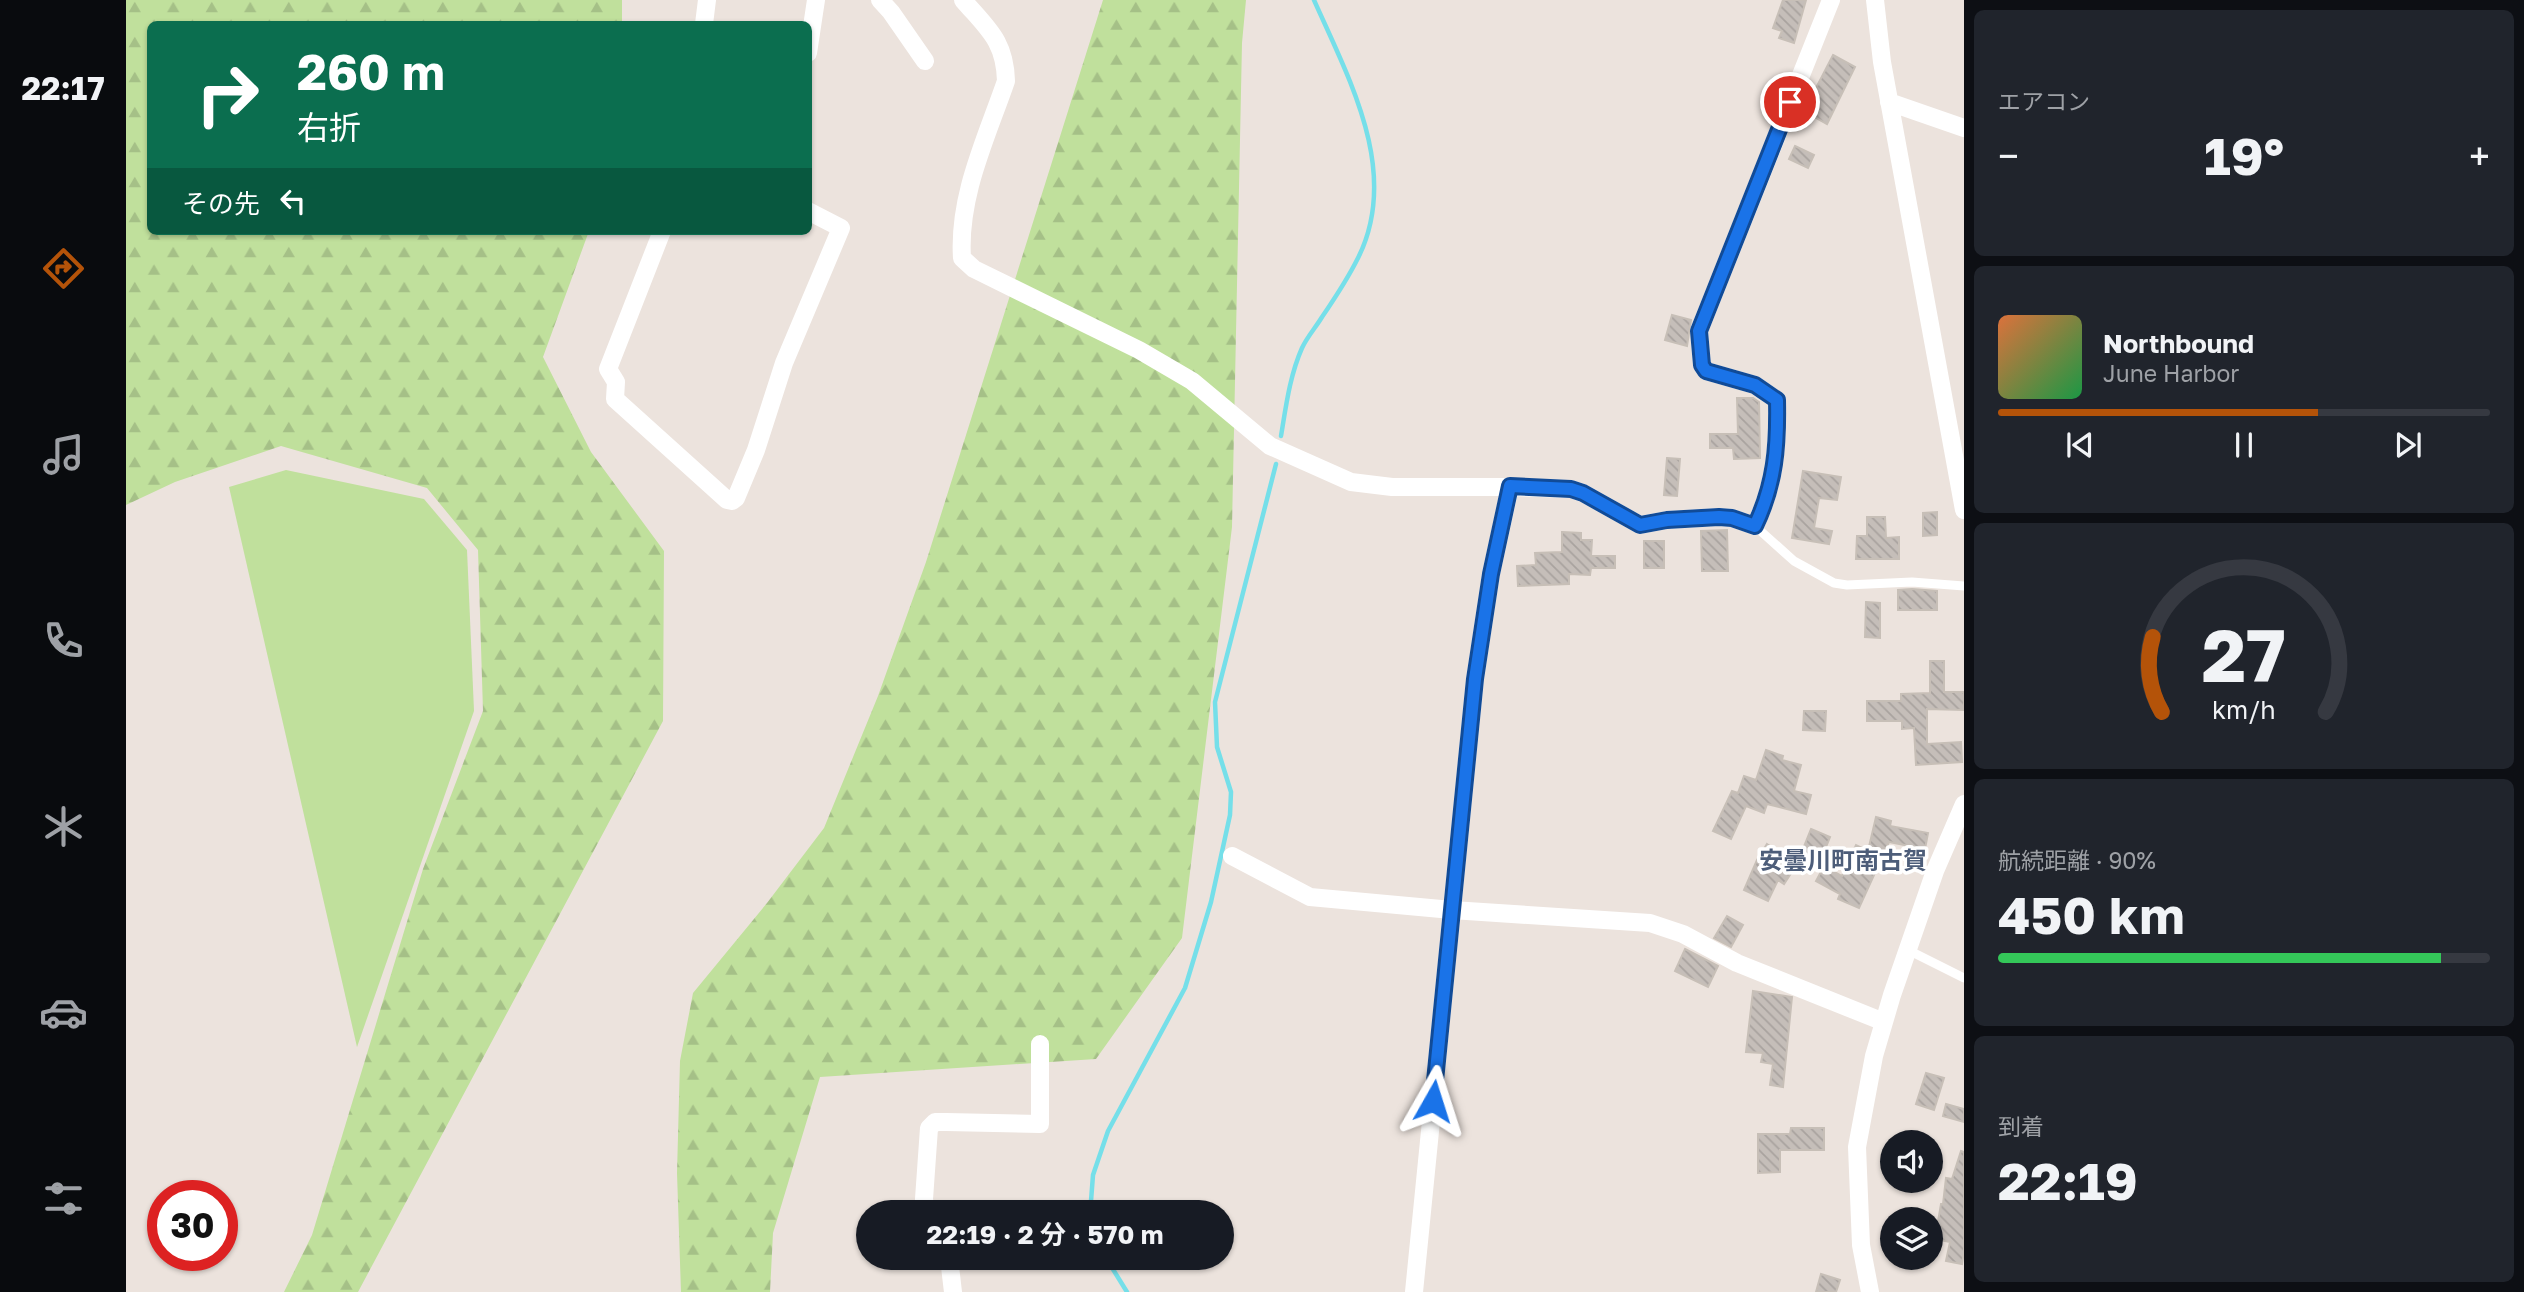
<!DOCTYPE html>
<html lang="ja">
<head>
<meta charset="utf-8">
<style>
  :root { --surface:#171b24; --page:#20242c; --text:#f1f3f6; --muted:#9ea1a6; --line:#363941; --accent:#b45309 }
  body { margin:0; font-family:"Golos Text","Noto Sans JP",sans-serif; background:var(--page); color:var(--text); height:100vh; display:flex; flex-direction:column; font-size:26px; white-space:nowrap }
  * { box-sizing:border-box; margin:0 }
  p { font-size:23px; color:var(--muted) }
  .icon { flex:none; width:38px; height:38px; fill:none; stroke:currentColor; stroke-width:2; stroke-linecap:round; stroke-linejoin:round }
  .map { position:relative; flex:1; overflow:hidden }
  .drawer { display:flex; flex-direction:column; gap:10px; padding:10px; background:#0d0f14; width:560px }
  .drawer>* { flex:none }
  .top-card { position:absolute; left:21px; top:21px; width:665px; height:214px; border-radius:10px; box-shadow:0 2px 5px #0004; background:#0b6e4f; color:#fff; overflow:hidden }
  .fabs { position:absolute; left:1754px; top:1130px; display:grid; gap:14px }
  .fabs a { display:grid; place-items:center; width:63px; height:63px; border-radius:50%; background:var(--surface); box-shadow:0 2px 5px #0004; font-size:35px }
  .speed { position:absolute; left:21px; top:1180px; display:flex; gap:14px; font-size:35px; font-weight:700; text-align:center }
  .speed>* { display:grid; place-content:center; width:91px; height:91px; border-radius:50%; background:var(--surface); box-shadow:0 2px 5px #0004; line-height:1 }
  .speed .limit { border:10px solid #d22; background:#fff; color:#111 }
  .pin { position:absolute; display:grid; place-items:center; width:60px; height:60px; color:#fff; margin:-30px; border:4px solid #fff; border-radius:50%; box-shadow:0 2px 7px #0007 }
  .me { position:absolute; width:77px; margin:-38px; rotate:6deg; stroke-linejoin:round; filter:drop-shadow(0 0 5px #0008) }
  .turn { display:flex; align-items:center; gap:24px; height:147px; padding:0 35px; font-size:32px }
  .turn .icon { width:91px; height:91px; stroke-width:2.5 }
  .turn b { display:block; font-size:49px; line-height:60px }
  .then { display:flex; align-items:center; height:66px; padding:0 35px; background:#0003; gap:14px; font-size:26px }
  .big { font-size:52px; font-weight:700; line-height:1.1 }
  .drawer .widget { flex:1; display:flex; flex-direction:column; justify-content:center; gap:10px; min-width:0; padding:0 24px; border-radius:10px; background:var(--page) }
  .drawer .dial { align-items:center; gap:0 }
  .dial svg { height:182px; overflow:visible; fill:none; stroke:var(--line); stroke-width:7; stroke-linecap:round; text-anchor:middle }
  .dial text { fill:var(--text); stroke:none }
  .song { display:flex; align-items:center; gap:21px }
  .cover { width:84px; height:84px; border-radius:10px; background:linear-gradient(135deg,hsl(20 70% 55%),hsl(140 70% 35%)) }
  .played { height:7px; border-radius:4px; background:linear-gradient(90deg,var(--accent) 65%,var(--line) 65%) }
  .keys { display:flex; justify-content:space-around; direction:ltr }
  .heat { display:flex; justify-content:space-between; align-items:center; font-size:38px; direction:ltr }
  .charge { height:10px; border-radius:5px; background:linear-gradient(90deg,#34c759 90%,var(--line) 0) }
  .trip { position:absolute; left:730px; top:1200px; width:378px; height:70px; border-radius:35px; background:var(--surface); box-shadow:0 2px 5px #0004; font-weight:700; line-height:70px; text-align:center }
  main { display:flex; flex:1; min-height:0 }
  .tabs { display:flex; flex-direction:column; width:126px; justify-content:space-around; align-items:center; background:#090b0e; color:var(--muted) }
  .tabs .icon { width:49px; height:49px }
  .tabs .on { color:var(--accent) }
  .tabs b { font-size:32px; color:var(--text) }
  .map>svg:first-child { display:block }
  .grass { fill:#c0e09c }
  .forest { fill:url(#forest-firs) }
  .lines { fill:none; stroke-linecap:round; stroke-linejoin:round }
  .stream { stroke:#75dfe9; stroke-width:4.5 }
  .building { fill:url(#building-back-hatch); stroke:#c7bfb7; stroke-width:2 }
  .service { stroke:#fff; stroke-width:9 }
  .minor { stroke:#fff; stroke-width:18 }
  .route-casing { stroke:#114b97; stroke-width:18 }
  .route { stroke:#1a73e8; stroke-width:12 }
  .labels { text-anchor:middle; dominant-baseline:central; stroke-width:7; stroke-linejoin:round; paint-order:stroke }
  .quarter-label { font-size:24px; font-weight:bold; fill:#4d5d79; stroke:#fff }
</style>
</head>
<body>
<main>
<nav class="tabs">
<b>22:17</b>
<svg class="icon on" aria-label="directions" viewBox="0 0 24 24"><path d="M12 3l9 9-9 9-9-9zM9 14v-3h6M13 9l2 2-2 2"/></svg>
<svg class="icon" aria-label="music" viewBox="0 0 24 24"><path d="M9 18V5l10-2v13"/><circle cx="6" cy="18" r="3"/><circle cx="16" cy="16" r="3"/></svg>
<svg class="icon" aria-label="phone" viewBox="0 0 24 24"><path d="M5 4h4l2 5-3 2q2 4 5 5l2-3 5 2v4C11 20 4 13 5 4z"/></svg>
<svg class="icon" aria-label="climate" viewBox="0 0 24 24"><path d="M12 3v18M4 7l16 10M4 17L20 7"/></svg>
<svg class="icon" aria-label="car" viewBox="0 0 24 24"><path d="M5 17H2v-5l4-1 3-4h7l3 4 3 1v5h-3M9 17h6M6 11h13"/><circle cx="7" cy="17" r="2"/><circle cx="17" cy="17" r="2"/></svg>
<svg class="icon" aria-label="filters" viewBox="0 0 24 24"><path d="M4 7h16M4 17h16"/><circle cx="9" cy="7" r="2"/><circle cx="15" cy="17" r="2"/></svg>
</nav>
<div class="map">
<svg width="1838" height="1292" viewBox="0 0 1838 1292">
  <defs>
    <pattern id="forest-firs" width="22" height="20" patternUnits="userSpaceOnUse" patternTransform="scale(1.75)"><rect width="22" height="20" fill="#c0e09c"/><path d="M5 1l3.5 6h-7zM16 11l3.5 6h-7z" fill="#a5c087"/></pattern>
    <pattern id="building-back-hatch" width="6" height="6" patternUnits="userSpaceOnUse" patternTransform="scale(1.75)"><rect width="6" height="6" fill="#c5beb9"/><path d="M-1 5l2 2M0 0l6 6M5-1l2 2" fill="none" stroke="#a9a39f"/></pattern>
  </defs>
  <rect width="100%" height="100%" fill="#ece3dd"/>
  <path class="grass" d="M160,470L298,499L341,550L348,711L231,1047L103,487Z"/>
  <path class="forest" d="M0,0H496V24H24V231H463L417,357L465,452L538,551L537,721L232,1292H158L186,1235L297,869L357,711L352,550L301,488L155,446L49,482L0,505Z
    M977,0H1120L1116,43L1106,527L1056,938L970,1059L694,1077L647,1233L644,1292H555L551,1173L554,1061L567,993L641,903L698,828L752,696L800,562Z"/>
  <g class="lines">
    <path class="stream" d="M1155,436C1160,406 1164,375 1176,348C1181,337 1190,327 1196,317C1209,298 1222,278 1232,258C1275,172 1223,79 1188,0
      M967,1213L965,1201L967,1175L982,1131L1059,988L1085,902L1104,815L1105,792L1091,747L1089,702L1150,464
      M980,1258L1001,1292"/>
  </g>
  <path class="building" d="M1657,0H1680L1668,43L1653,38L1656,31L1647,28Z
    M1707,55L1729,67L1701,124L1678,111Z
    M1669,146L1688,155L1682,168L1663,159Z
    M1546,315L1565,320L1561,346L1539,340Z
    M1611,398H1627L1633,402L1634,458L1608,459L1607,448H1584V434H1612Z
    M1541,458L1554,459L1551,496L1538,495Z
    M1677,471L1715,477L1711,500L1693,498L1688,528L1706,531L1703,544L1666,538Z
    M1811,512V535L1797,536V513Z
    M1741,517H1759L1760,538L1773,537V559H1730L1731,536H1741Z
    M1601,530L1602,571H1576L1575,531Z
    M1436,532L1455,533V540H1466L1465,556H1489V568H1465L1464,575L1443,574V584L1392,586L1391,566L1410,565L1409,553L1436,552Z
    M1518,541H1538V568H1518Z
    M1786,589L1811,591V610H1772V590Z
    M1740,602L1754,603V638L1739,637Z
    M1804,661H1818V692H1838V710L1801,709V744L1835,742L1836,762L1790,765L1788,728L1776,729V721H1741V701H1775V694L1804,693Z
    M1678,711H1700L1699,731L1677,730Z
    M1640,750L1657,756L1656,760L1675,765L1668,791L1685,795L1680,814L1641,804L1638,813L1620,806L1605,839L1587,831L1606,791L1612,793L1618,776L1630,780Z
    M1750,817L1765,821L1764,826L1802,833L1799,849L1763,842L1733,908L1712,899L1714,894L1690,881L1698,866L1716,876L1730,845L1742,851Z
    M1685,829L1704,837L1694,862L1675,854Z
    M1641,844L1671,864L1658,884L1652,880L1642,901L1618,890L1631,860Z
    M1601,916L1617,925L1605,947L1588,938Z
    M1559,949L1592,966L1582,987L1549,971Z
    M1627,991L1666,997L1657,1087L1644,1085L1647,1064L1635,1062L1637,1053L1620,1052Z
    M1800,1073L1818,1078L1808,1110L1790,1104Z
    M1820,1104L1838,1109V1122L1817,1116Z
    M1665,1128H1698V1150H1654V1172L1632,1173V1134H1664Z
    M1835,1151L1838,1152V1252L1836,1264L1820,1261L1824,1242L1809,1239L1815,1204H1817L1820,1178L1826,1179Z
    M1695,1274L1714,1280L1710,1292H1690Z"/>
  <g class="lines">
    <path class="service" d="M1629,526L1668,561L1708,583L1721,585L1786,582L1838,586
      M1782,950L1838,978"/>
    <path class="minor" d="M754,0L765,12L799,61
      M837,0C862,29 879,41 880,81C860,139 832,196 836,258L848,269L1013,350L1066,381L1144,446L1225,482L1266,487H1384L1445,489L1457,493L1514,525L1541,520L1593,517L1606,518L1629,526C1649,484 1652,447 1651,400L1629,385L1580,371L1576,365L1573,331L1705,0
      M1749,0L1756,62L1838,510
      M578,24L581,0
      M682,53L690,0
      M1763,102L1838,128
      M536,231L482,369L490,382L489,399L601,500L606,501L610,498L630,450L658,363L715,228L682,211
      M1106,856L1184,897L1326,910L1524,923L1557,934L1611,963L1758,1022
      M800,1213L798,1199L803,1128L809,1122H820L914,1124V1044
      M823,1258L827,1292
      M1288,1292L1349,679L1365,574L1384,487
      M1744,1292L1735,1245L1731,1147L1748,1056L1766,995L1809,871L1838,804"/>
  </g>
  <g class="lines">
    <defs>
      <path id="route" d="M1307,1101L1349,679L1365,574L1384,486L1445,489L1457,493L1514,525L1541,520L1593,517L1606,518L1629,526C1649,484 1652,447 1651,400L1629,385L1580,371L1576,365L1573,331L1664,102"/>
    </defs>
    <use href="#route" class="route-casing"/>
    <use href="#route" class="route"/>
  </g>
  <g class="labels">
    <g class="quarter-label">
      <text x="1717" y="859">安曇川町南古賀</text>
    </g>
  </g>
</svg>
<div class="fabs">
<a><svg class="icon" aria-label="sound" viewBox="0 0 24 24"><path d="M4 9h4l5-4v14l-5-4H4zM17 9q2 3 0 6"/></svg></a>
<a><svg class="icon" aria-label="layers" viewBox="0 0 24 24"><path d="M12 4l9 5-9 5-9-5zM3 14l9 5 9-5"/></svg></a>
</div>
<div class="speed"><div class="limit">30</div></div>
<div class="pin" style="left:1664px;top:102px;background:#d93025"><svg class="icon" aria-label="arrive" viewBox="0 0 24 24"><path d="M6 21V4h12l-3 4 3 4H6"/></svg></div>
<svg class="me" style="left:1307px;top:1101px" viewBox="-20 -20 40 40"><path d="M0-17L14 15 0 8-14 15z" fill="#1a73e8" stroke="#fff" stroke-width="4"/></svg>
<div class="trip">22:19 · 2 分 · 570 m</div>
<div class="top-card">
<div class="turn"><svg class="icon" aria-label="right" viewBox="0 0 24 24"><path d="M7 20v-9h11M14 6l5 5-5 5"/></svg><div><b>260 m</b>右折</div></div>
<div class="then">その先<svg class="icon" aria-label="left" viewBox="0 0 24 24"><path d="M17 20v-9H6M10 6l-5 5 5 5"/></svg></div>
</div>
</div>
<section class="drawer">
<div class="widget"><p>エアコン</p>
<div class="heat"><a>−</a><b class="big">19°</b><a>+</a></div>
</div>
<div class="widget">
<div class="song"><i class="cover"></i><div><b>Northbound</b><p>June Harbor</p></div></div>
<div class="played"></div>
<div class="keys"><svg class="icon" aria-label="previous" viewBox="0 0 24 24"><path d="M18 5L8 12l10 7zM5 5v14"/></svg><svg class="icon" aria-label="pause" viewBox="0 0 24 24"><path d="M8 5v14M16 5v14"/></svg><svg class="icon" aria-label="next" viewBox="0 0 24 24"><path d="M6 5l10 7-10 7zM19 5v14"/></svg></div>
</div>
<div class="widget dial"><svg viewBox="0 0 100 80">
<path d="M14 69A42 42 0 1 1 86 69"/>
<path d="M14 69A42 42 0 0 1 10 36" stroke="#b45309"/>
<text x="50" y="56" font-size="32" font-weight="700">27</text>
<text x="50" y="72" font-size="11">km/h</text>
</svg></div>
<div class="widget"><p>航続距離 · 90%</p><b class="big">450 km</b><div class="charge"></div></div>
<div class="widget"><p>到着</p><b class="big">22:19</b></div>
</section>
</main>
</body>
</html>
